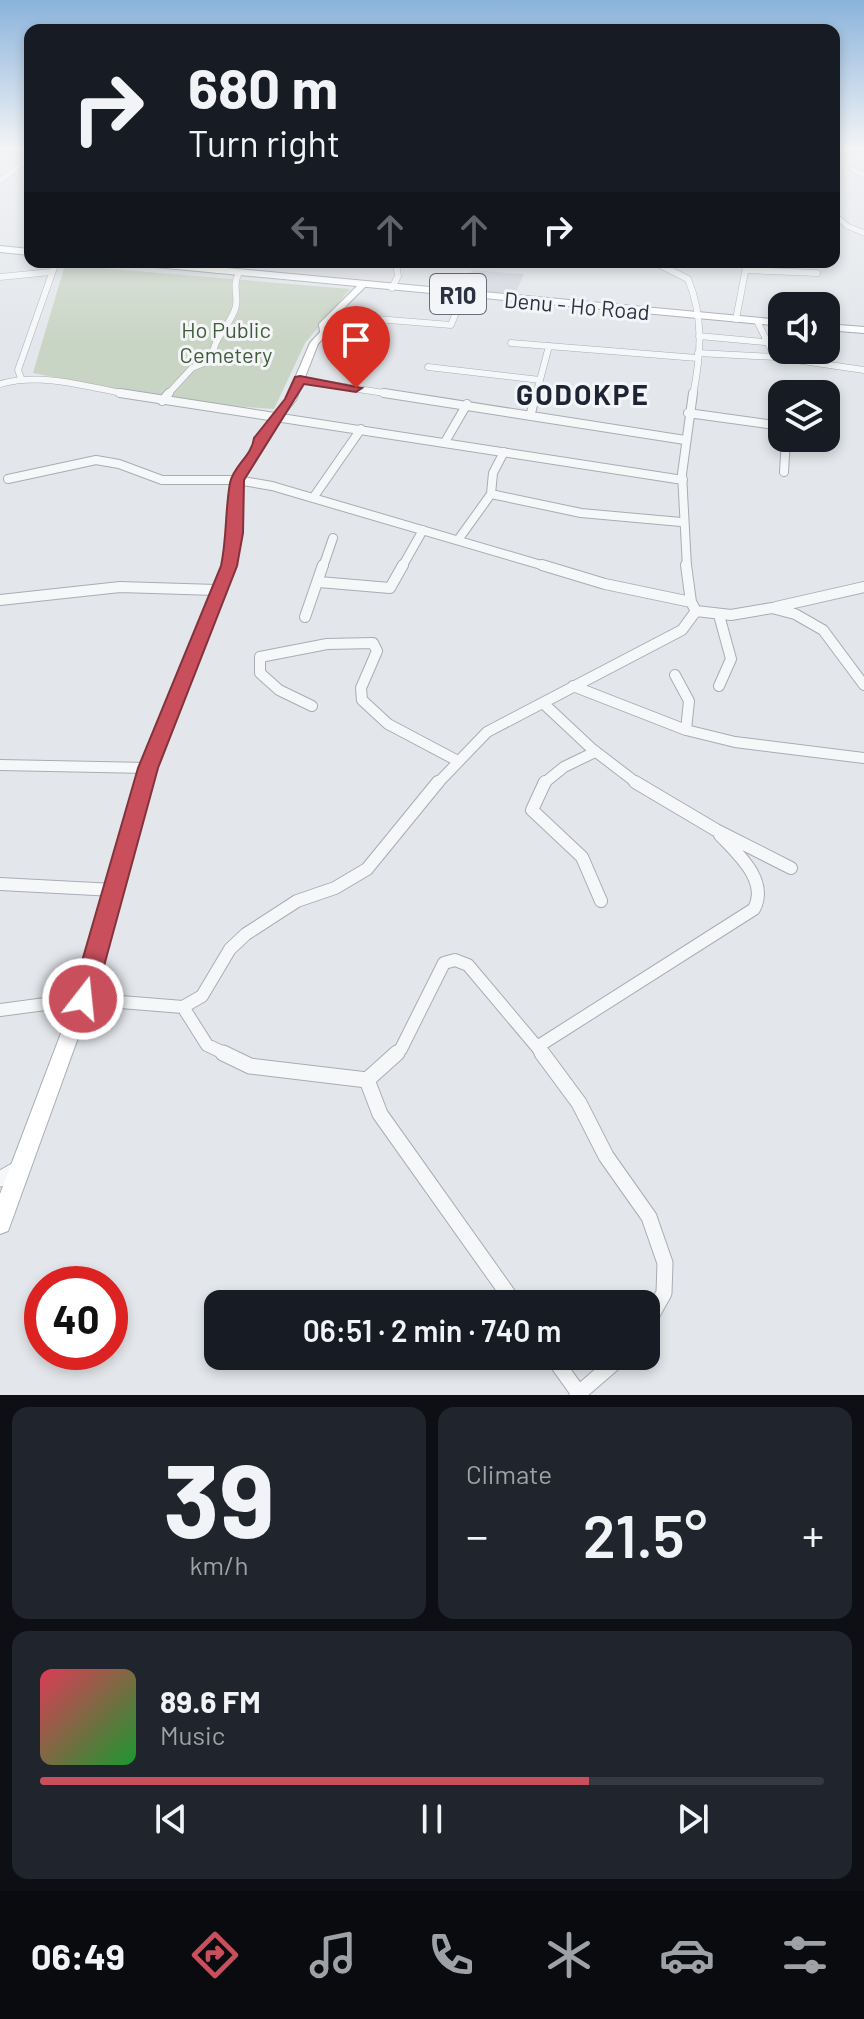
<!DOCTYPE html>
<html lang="en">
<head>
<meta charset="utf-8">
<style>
  :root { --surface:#171b24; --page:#20242c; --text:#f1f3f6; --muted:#9ea1a6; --line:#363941; --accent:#c94f5d }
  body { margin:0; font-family:Barlow,sans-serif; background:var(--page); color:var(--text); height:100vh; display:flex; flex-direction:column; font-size:30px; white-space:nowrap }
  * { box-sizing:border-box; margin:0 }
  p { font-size:26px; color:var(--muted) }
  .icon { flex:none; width:44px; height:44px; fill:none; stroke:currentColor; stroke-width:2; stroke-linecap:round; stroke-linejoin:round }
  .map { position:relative; height:1395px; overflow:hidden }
  .details { display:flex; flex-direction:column; gap:12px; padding:12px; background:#0d0f14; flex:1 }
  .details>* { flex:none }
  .hud { position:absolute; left:24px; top:24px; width:816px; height:244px; border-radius:16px; box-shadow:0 4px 12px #0003; background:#171b24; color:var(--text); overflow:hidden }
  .fabs { position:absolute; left:768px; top:292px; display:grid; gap:16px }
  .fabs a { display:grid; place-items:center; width:72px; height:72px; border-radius:16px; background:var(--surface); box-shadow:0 4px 12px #0003; font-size:40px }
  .speed { position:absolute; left:24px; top:1266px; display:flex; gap:16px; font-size:40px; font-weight:700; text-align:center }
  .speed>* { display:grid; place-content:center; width:104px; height:104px; border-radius:50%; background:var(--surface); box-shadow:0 4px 12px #0003; line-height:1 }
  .speed .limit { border:12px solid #d22; background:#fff; color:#111 }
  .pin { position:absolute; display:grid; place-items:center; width:68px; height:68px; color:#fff; margin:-82px -34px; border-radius:50% 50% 50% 0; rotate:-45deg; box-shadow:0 0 8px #0007 }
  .pin .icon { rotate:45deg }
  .me { position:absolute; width:88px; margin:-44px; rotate:16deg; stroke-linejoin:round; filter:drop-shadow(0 0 6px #0008) }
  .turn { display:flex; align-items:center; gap:28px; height:168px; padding:0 32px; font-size:36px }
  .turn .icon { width:104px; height:104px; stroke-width:2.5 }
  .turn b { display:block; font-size:56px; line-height:68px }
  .lanes { display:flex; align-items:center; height:76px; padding:0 32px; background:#0003; justify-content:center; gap:40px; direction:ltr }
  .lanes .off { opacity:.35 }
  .big { font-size:60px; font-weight:600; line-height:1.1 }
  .details .tile { flex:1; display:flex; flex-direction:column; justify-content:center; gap:12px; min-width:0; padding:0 28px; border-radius:16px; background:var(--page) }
  .details .dial { align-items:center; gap:0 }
  .dial b { font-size:104px; line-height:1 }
  .song { display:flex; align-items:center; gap:24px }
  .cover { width:96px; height:96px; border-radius:12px; background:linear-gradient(135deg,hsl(350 70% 55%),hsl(130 70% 35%)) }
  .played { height:8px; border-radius:4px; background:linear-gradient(90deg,var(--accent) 70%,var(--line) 70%) }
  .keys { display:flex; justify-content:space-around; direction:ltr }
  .heat { display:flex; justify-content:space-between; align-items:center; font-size:44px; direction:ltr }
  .details .tiles { flex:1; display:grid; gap:12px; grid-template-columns:1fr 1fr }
  .tile:last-child { grid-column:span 2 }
  .trip { position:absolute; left:204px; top:1290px; width:456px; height:80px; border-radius:16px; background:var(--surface); box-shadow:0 4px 12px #0003; font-weight:600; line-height:80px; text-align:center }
  .tabs { display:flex; height:128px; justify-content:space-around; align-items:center; background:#090b0e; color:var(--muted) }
  .tabs .icon { width:56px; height:56px }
  .tabs .current { color:var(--accent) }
  .tabs b { font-size:36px; color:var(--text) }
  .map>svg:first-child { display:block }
  .built { fill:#d1d5dc }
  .green { fill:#c8d4c4 }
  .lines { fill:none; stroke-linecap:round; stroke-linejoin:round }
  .street-far5-casing { stroke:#a8adb4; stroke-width:6 }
  .street-far4-casing { stroke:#a8adb4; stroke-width:7 }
  .street-far3-casing { stroke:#a8adb4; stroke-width:10 }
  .street-far2-casing { stroke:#a8adb4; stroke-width:12 }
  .street-far1-casing { stroke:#a8adb4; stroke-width:14 }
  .street-casing { stroke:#a8adb4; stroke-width:17 }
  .secondary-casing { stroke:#a8adb4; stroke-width:2 }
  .primary-casing { stroke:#a3aab6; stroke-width:2 }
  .street-far5 { stroke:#f6f7f9; stroke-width:5 }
  .street-far4 { stroke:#f6f7f9; stroke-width:6 }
  .street-far3 { stroke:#f6f7f9; stroke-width:8 }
  .street-far2 { stroke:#f6f7f9; stroke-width:10 }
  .street-far1 { stroke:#f6f7f9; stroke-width:12 }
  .street { stroke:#f6f7f9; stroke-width:15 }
  .secondary { fill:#fff; fill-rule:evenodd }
  .primary { fill:#fff; fill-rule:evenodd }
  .route { fill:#c94f5d; stroke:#83333c; stroke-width:2 }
  .labels { text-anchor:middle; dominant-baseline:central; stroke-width:6; stroke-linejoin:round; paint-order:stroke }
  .far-street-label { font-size:22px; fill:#2b3342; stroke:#f3f5f8 }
  .far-park-label { font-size:22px; fill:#3f5d39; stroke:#f3f5f8 }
  .shield { fill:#f3f5f8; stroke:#676d79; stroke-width:2 }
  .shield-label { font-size:24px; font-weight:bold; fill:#2b3342 }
  .far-district-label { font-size:28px; font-weight:bold; letter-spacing:2px; fill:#1d2433; stroke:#f3f5f8 }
</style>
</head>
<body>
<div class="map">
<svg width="864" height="1395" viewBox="0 0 864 1395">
  <rect width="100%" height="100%" fill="#e3e6ea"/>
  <path class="built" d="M472,270L524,274L514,296L459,291Z"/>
  <path class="green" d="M65,265L350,289L305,343L274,409C192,404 113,389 33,373Z"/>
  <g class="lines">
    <defs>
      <path id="street-far5" d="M0,151L30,149
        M852,169L864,175
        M0,181L30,157
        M834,214L847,226L864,233"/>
      <path id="street-far4" d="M654,262L688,279C704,318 701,355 693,395
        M217,270L228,262
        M746,270L817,273
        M0,277L51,272
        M392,288L398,276L396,262
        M364,318L451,325L463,295
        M736,319L747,262
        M757,321L775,357L864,370
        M699,336L765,342
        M511,343L697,358
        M698,353L775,357
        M428,367L540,380
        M21,378L18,370L56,262
        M300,380L397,395
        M0,384C43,372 88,387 131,395
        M167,395L192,368L211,360C214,335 231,326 236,306C238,293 232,285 239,273
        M536,395L549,346"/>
      <path id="street-far3" d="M120,393L683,480
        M384,393L685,440
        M162,401L169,393
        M531,413L536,393
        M688,413L782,426
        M445,442L467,404
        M504,452L493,473L491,494L581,513L681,522
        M784,472L786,438
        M8,479L96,460L119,464L162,480H237L272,486L548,567
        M313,498L361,429
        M458,540L491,494
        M323,567L333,538
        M402,567L423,530
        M687,567L682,474L693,393"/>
      <path id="street-far2" d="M542,565L605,584L691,602
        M319,582L390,588L403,565
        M0,600L120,587L216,590
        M776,607L864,587
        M696,611L731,615L772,608L795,614L823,630L864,685
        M719,615L731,659L719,686
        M305,617L323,565
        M675,675L689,701L686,730
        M573,686L686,730L735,742L864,758
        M543,703L591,748L638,784
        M312,706L279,690L260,673V657L327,644L373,643L377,651L361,688L362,700L388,724L456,760
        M0,765L148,768
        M437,784L487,732L682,630L696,611L691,602L686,565
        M543,784L564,767L595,752"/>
      <path id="street-far1" d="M545,782L532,810L582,857L601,901
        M635,782L716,830L791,868
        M0,884L114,890
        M183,1007L207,1045L228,1055
        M0,1010L83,999L183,1007L202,996L230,949L246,934L297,901L335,888L367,869L438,782
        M537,1047L543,1055
        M394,1055L401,1049L444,963L455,960L468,965L537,1047L754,909C769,881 738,854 720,835"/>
      <path id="street" d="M223,1053L250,1066L367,1080
        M397,1053L367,1080L380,1114L515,1304
        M542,1053L579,1103L606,1156L649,1217L665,1263L664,1293L646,1325
        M0,1179L19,1168
        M552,1356L580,1395
        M577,1395L622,1356"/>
      <path id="secondary" d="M360,283L367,285L327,325L328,332L318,344L296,400L266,438L262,450L244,477L235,566L156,768L92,999L11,1223L8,1231L0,1234V1194L74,999L140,768L223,566L233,477L251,450L256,438L286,399L310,343L320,332L319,324Z"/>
      <path id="primary" d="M0,246L30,249V255L0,252Z
        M130,262H162L782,320V326L134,265Z
        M826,324L864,327V333L826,330Z"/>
    </defs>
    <use href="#street-far5" class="street-far5-casing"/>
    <use href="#street-far4" class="street-far4-casing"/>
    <use href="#street-far3" class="street-far3-casing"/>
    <use href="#street-far2" class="street-far2-casing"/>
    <use href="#street-far1" class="street-far1-casing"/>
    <use href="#street" class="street-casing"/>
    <use href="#secondary" class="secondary-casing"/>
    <use href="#primary" class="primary-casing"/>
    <use href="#street-far5" class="street-far5"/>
    <use href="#street-far4" class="street-far4"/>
    <use href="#street-far3" class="street-far3"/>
    <use href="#street-far2" class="street-far2"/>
    <use href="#street-far1" class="street-far1"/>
    <use href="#street" class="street"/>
    <use href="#secondary" class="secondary"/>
    <use href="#primary" class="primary"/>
  </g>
  <linearGradient id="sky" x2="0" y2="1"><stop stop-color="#8bb3db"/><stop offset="0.43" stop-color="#f2f4f6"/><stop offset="1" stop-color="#f2f4f6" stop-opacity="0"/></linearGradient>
  <rect width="864" height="343" fill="url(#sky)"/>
  <path class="route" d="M300,376L362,388L356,392L304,384L244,480L243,533L237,566L158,768L95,999L92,1006L83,1009L75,1006L71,999L138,768L221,566C227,538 225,510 230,483C233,466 252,456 254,438L285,399L295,377Z"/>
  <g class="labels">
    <g class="far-street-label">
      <text transform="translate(577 305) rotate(5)">Denu - Ho Road</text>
    </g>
    <g class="far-park-label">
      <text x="226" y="329">Ho Public<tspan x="226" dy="25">Cemetery</tspan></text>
    </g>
    <rect class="shield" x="430" y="274" width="56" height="40" rx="6"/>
    <g class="shield-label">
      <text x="458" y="294">R10</text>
    </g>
    <g class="far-district-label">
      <text x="583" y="394">GODOKPE</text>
    </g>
  </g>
</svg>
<div class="fabs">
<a><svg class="icon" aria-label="sound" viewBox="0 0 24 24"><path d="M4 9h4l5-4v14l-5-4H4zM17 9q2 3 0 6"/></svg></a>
<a><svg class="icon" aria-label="layers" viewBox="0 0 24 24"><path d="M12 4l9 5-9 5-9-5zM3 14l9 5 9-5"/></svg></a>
</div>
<div class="speed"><div class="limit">40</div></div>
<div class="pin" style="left:356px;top:388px;background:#d93025"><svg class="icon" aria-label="arrive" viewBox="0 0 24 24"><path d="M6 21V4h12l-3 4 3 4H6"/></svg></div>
<svg class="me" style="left:83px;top:999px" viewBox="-20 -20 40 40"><circle r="17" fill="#c94f5d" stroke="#fff" stroke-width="3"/><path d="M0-11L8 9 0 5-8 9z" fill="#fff"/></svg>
<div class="trip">06:51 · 2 min · 740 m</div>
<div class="hud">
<div class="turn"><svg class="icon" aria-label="right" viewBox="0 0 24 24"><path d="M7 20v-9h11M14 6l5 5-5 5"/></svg><div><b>680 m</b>Turn right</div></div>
<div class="lanes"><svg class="icon off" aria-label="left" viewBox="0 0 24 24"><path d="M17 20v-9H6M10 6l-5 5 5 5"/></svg><svg class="icon off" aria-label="ahead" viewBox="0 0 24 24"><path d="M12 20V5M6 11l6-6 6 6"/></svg><svg class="icon off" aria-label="ahead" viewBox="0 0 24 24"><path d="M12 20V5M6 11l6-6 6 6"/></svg><svg class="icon" aria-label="right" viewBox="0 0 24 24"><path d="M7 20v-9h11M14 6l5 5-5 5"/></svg></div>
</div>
</div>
<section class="details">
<div class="tiles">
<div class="tile dial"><b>39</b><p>km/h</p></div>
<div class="tile"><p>Climate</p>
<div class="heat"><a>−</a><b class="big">21.5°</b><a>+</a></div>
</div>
<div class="tile">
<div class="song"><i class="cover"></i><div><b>89.6 FM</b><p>Music</p></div></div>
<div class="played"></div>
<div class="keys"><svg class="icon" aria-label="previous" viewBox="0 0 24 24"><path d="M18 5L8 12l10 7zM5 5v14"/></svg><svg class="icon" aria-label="pause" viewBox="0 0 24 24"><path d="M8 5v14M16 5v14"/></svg><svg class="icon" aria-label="next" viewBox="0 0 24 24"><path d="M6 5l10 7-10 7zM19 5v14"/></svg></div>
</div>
</div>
</section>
<nav class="tabs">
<b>06:49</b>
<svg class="icon current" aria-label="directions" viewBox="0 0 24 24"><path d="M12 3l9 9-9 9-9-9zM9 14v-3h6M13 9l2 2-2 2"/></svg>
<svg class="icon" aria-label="music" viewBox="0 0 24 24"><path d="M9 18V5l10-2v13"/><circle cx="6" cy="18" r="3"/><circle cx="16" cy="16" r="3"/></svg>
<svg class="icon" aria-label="phone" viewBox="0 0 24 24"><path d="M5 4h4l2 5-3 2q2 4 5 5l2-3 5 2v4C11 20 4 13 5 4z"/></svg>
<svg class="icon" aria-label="climate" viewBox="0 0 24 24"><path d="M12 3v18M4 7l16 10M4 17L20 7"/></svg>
<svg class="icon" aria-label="car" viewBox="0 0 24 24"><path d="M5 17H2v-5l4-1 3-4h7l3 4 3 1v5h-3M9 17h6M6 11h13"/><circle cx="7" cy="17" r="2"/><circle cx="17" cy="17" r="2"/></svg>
<svg class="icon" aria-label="filters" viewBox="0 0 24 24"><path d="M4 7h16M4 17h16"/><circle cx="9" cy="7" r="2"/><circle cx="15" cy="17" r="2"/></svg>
</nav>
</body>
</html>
